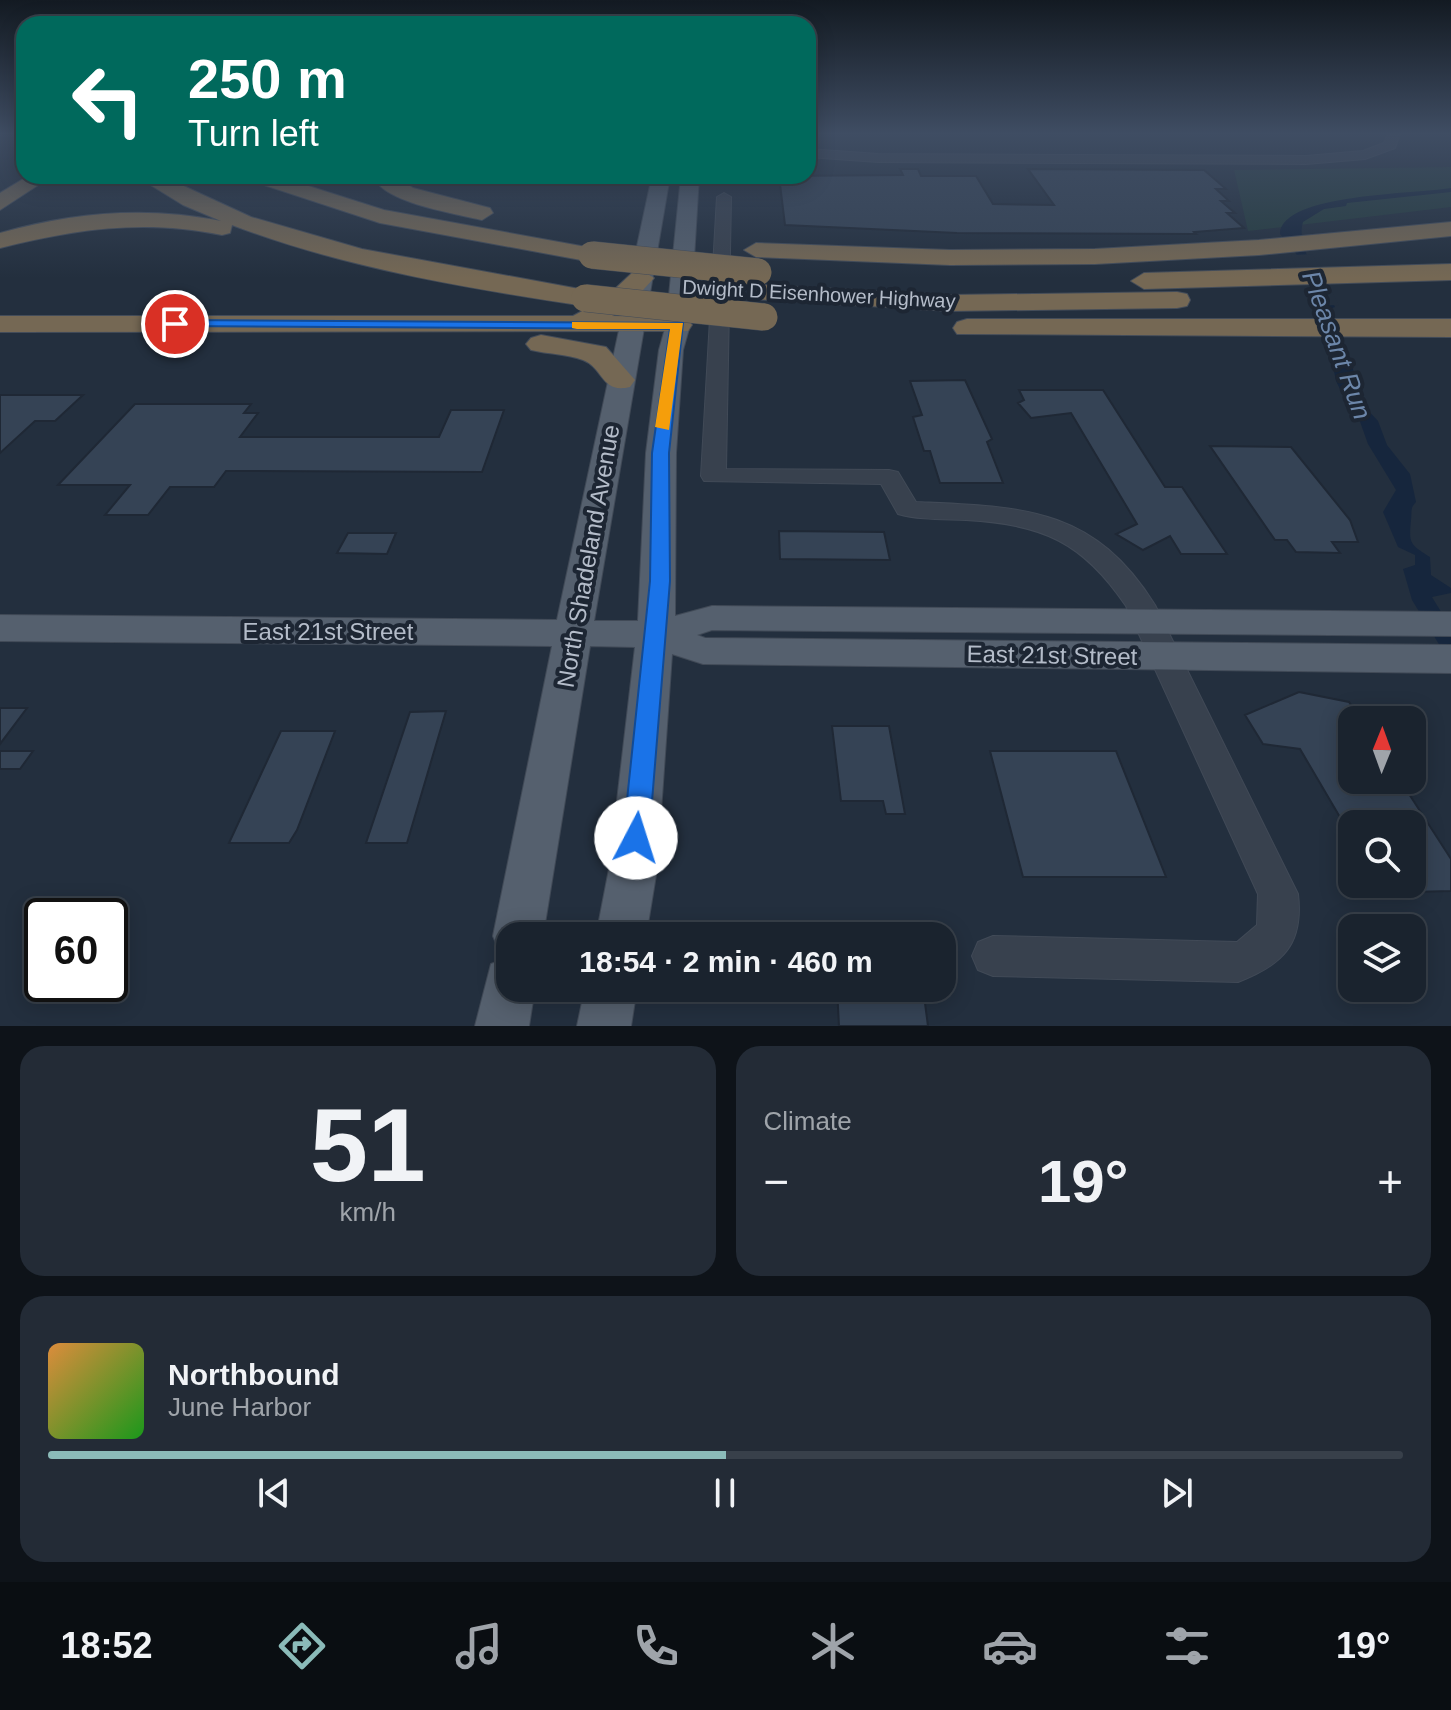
<!DOCTYPE html>
<html lang="en">
<head>
<meta charset="utf-8">
<style>
  :root { --surface:#1a232e; --page:#232b36; --text:#f1f3f6; --muted:#9fa4aa; --line:#38404a; --accent:#8bbbb9 }
  body { margin:0; font-family:Helvetica,sans-serif; background:var(--page); color:var(--text); height:100vh; display:flex; flex-direction:column; font-size:30px; white-space:nowrap }
  * { box-sizing:border-box; margin:0 }
  p { font-size:26px; color:var(--muted) }
  .icon { flex:none; width:44px; height:44px; fill:none; stroke:currentColor; stroke-width:2; stroke-linecap:round; stroke-linejoin:round }
  .map { position:relative; height:1026px; overflow:hidden }
  .panel { display:flex; flex-direction:column; gap:20px; padding:20px; background:#0e1319; flex:1 }
  .panel>* { flex:none }
  .guide { position:absolute; left:16px; top:16px; width:800px; height:168px; border-radius:24px; box-shadow:0 4px 20px #0003,0 0 0 2px var(--line); background:#00695c; color:#fff; overflow:hidden }
  .needle { width:52px; rotate:1deg }
  .tools { position:absolute; left:1338px; top:706px; display:grid; gap:16px }
  .tools a { display:grid; place-items:center; width:88px; height:88px; border-radius:16px; background:var(--surface); box-shadow:0 4px 20px #0003,0 0 0 2px var(--line); font-size:40px }
  .speed { position:absolute; left:24px; top:898px; display:flex; gap:16px; font-size:40px; font-weight:700; text-align:center }
  .speed>* { display:grid; place-content:center; width:104px; height:104px; border-radius:50%; background:var(--surface); box-shadow:0 4px 20px #0003,0 0 0 2px var(--line); line-height:1 }
  .speed .limit { border:4px solid #111; border-radius:12px; background:#fff; color:#111 }
  .pin { position:absolute; display:grid; place-items:center; width:68px; height:68px; color:#fff; margin:-34px; border:4px solid #fff; border-radius:50%; box-shadow:0 2px 8px #0007 }
  .me { position:absolute; width:88px; margin:-44px; rotate:5deg; stroke-linejoin:round; filter:drop-shadow(0 0 6px #0008) }
  .turn { display:flex; align-items:center; gap:28px; height:168px; padding:0 40px; font-size:36px }
  .turn .icon { width:104px; height:104px; stroke-width:2.5 }
  .turn b { display:block; font-size:56px; line-height:68px }
  .big { font-size:60px; font-weight:800; line-height:1.1 }
  .panel .card { flex:1; display:flex; flex-direction:column; justify-content:center; gap:12px; min-width:0; padding:0 28px; border-radius:24px; background:var(--page) }
  .panel .dial { align-items:center; gap:0 }
  .dial b { font-size:104px; line-height:1 }
  .song { display:flex; align-items:center; gap:24px }
  .cover { width:96px; height:96px; border-radius:12px; background:linear-gradient(135deg,hsl(30 70% 55%),hsl(120 70% 35%)) }
  .played { height:8px; border-radius:4px; background:linear-gradient(90deg,var(--accent) 50%,var(--line) 50%) }
  .keys { display:flex; justify-content:space-around; direction:ltr }
  .heat { display:flex; justify-content:space-between; align-items:center; font-size:44px; direction:ltr }
  .panel .tiles { flex:1; display:grid; gap:20px; grid-template-columns:1fr 1fr }
  .card:last-child { grid-column:span 2 }
  .trip { position:absolute; left:496px; top:922px; width:460px; height:80px; border-radius:24px; background:var(--surface); box-shadow:0 4px 20px #0003,0 0 0 2px var(--line); font-weight:800; line-height:80px; text-align:center }
  .tab-bar { display:flex; height:128px; justify-content:space-around; align-items:center; background:#0a0e12; color:var(--muted) }
  .tab-bar .icon { width:56px; height:56px }
  .tab-bar .active { color:var(--accent) }
  .tab-bar b { font-size:36px; color:var(--text) }
  .map>svg:first-child { display:block }
  .green { fill:#253c3f }
  .water { fill:#16263d }
  .pier { fill:#232f3e }
  .building { fill:#354355; stroke:#1f2835; stroke-width:2 }
  .lines { fill:none; stroke-linecap:round; stroke-linejoin:round }
  .minor-casing { stroke:#414a57; stroke-width:2 }
  .major-casing { stroke:#414a57; stroke-width:2 }
  .highway-casing { stroke:#434c59; stroke-width:2 }
  .minor { fill:#38414e; fill-rule:evenodd }
  .major { fill:#55606e; fill-rule:evenodd }
  .highway { fill:#756854; fill-rule:evenodd }
  .highway-bridge-casing { stroke:#434c59; stroke-width:28; stroke-linecap:butt }
  .highway-bridge { stroke:#756854; stroke-width:27 }
  .route { fill:#1a73e8; stroke:#114b97; stroke-width:2 }
  .slow { fill:#f59e0b }
  .labels { text-anchor:middle; dominant-baseline:central; stroke-width:8; stroke-linejoin:round; paint-order:stroke }
  .far-street-label { font-size:20px; fill:#b4bcc9; stroke:#1d2633 }
  .street-label { font-size:24px; fill:#b4bcc9; stroke:#1d2633 }
  .water-label { font-size:26px; font-style:italic; fill:#6c86a9; stroke:#1d2633 }
</style>
</head>
<body>
<div class="map">
<svg width="1451" height="1026" viewBox="0 0 1451 1026">
  <rect width="100%" height="100%" fill="#232f3e"/>
  <path class="green" d="M1451,167V207L1248,231L1234,170Z"/>
  <path class="water" d="M1451,188V192L1347,203L1346,206L1324,209L1303,222C1295,248 1323,283 1335,307L1329,309L1341,342L1336,344L1350,359L1357,383L1353,394L1378,421L1387,445L1410,474L1416,502C1410,508 1412,511 1411,520C1409,543 1409,544 1430,557L1431,575L1451,588V593L1432,597L1451,628V664L1412,600L1403,569L1415,565V555L1398,547L1383,512L1396,490L1368,444L1358,416L1351,411L1336,381L1331,356L1322,343L1317,308L1297,255L1280,234C1281,193 1419,194 1451,188Z"/>
  <path class="pier" d="M1312,254L1339,305L1312,306L1291,255Z"/>
  <path class="building" d="M900,169H918L921,176H976L993,204L1054,205L1028,169L1204,170L1226,189H1216L1229,201H1221L1235,213H1227L1244,228L1194,232L1196,234L957,233L785,225L779,176L903,175Z
    M965,380L992,439L987,442L1003,483H940L930,451H924L913,417L922,415L910,381Z
    M1019,390H1103L1165,487H1182L1227,554H1181L1170,536L1143,550L1116,534L1137,524L1071,413L1031,418L1018,403L1024,400Z
    M0,395H83L55,421H35L0,453Z
    M135,404H251L244,413H258L240,437H439L451,410H504L482,472L226,471L214,487H170L148,515H105L130,485H58Z
    M1210,446L1291,447L1350,520L1358,542H1332L1340,553L1296,552L1287,540H1275Z
    M779,531L884,532L890,560L780,559Z
    M348,533H396L387,554L337,553Z
    M1299,692L1349,702L1361,720H1352V780H1400L1451,859V891L1412,892V824H1344L1300,749L1263,744L1245,715Z
    M0,708H27L0,744Z
    M446,711L407,843H366L410,712Z
    M832,726H889L905,814H886L883,801H841Z
    M281,731H335L297,830L289,843H229Z
    M0,751H33L20,769H0Z
    M990,751H1116L1166,877H1023Z
    M837,988H923L928,1026H839Z"/>
  <g class="lines">
    <defs>
      <path id="minor" d="M1388,134H1400L1395,148L1365,159L1306,164L878,162L808,157V149L878,154L1306,156L1363,151L1384,143Z
        M724,193L731,197L726,469L889,470L898,472L916,502C1022,507 1093,506 1155,605L1298,894C1304,945 1282,965 1238,982L993,976L978,970L972,956L978,942L993,936L1237,942L1257,925L1258,894L1126,606C1083,542 1042,524 966,520C944,519 919,520 898,514L881,484L704,481L701,476L717,197Z"/>
      <path id="major" d="M652,176H670L594,621H638L646,453L659,350L666,325L681,176H699L690,325L683,350L676,453L675,616L712,606L1451,612V636L712,630L697,635L705,638L1451,645V673L703,664L672,654L657,869L646,936H596L609,869L635,647L590,646L543,936H510V956L500,952L493,936L552,646L0,641V615L557,620Z
        M510,957V988H535L529,1026H475L491,964Z
        M585,988H637L631,1026H577Z"/>
      <path id="highway" d="M28,176H52L0,210V193Z
        M136,176H162L251,217L362,249L585,290L595,292L598,298L595,304L585,306C466,288 345,268 232,225L230,233L222,235C144,219 76,229 0,248V233C74,212 146,206 221,221L183,205Z
        M246,176H277L384,210L592,248L604,255L592,262L380,223L249,180Z
        M374,176H394L413,188L490,208L493,213L482,220C457,214 380,202 374,176Z
        M1451,222V236L1259,255L1095,264L950,265L756,257L744,250L756,243L950,250L1095,249L1259,240Z
        M1451,264V280L1144,289L1131,281L1144,273Z
        M641,270L654,278L623,312L612,316L678,317L688,319L692,325L688,331L0,332V316H573L603,300L632,273Z
        M761,285L950,295L1177,292L1187,294L1190,300L1187,306L1177,308L950,311L752,299L748,293L752,287Z
        M967,319H1451V337L957,334L953,328L957,322Z
        M541,335L606,347L635,380L630,387C601,394 604,368 583,360C567,354 547,354 531,350L526,344L531,338Z"/>
    </defs>
    <use href="#minor" class="minor-casing"/>
    <use href="#major" class="major-casing"/>
    <use href="#highway" class="highway-casing"/>
    <use href="#minor" class="minor"/>
    <use href="#major" class="major"/>
    <use href="#highway" class="highway"/>
    <defs>
      <path id="highway-bridge" d="M592,255L758,272
        M585,298L764,317"/>
    </defs>
    <use href="#highway-bridge" class="highway-bridge-casing"/>
    <use href="#highway-bridge" class="highway-bridge"/>
  </g>
  <linearGradient id="sky" x2="0" y2="1"><stop stop-color="#131a22"/><stop offset="0.48" stop-color="#3f4d63"/><stop offset="1" stop-color="#3f4d63" stop-opacity="0"/></linearGradient>
  <rect width="1451" height="278" fill="url(#sky)"/>
  <path class="route" d="M175,320L683,323L669,453L670,581L649,838L645,846L636,849L627,846L623,838L650,581L652,453L670,329L170,326L168,324Z"/>
  <path class="slow" d="M572,322L683,323L669,430L655,427L670,329H577L572,328Z"/>
  <g class="labels">
    <g class="far-street-label">
      <text transform="translate(819 294) rotate(3)">Dwight D Eisenhower Highway</text>
    </g>
    <g class="street-label">
      <text transform="translate(588 556) rotate(-80)">North Shadeland Avenue</text>
      <text x="328" y="631">East 21st Street</text>
      <text transform="translate(1052 655) rotate(1)">East 21st Street</text>
    </g>
    <g class="water-label">
      <text transform="translate(1337 345) rotate(70)">Pleasant Run</text>
    </g>
  </g>
</svg>
<div class="tools">
<a><svg class="needle" viewBox="-14 -14 28 28"><path d="M0-13l5 13h-10z" fill="#e53935"/><path d="M0 13l5-13h-10z" fill="#9fa4aa"/></svg></a>
<a><svg class="icon" aria-label="search" viewBox="0 0 24 24"><circle cx="10" cy="10" r="6"/><path d="M15 15l6 6"/></svg></a>
<a><svg class="icon" aria-label="layers" viewBox="0 0 24 24"><path d="M12 4l9 5-9 5-9-5zM3 14l9 5 9-5"/></svg></a>
</div>
<div class="speed"><div class="limit">60</div></div>
<div class="pin" style="left:175px;top:324px;background:#d93025"><svg class="icon" aria-label="arrive" viewBox="0 0 24 24"><path d="M6 21V4h12l-3 4 3 4H6"/></svg></div>
<svg class="me" style="left:636px;top:838px" viewBox="-20 -20 40 40"><circle r="19" fill="#fff"/><path d="M0-13L10 11 0 6-10 11z" fill="#1a73e8"/></svg>
<div class="trip">18:54 · 2 min · 460 m</div>
<div class="guide">
<div class="turn"><svg class="icon" aria-label="left" viewBox="0 0 24 24"><path d="M17 20v-9H6M10 6l-5 5 5 5"/></svg><div><b>250 m</b>Turn left</div></div>
</div>
</div>
<section class="panel">
<div class="tiles">
<div class="card dial"><b>51</b><p>km/h</p></div>
<div class="card"><p>Climate</p>
<div class="heat"><a>−</a><b class="big">19°</b><a>+</a></div>
</div>
<div class="card">
<div class="song"><i class="cover"></i><div><b>Northbound</b><p>June Harbor</p></div></div>
<div class="played"></div>
<div class="keys"><svg class="icon" aria-label="previous" viewBox="0 0 24 24"><path d="M18 5L8 12l10 7zM5 5v14"/></svg><svg class="icon" aria-label="pause" viewBox="0 0 24 24"><path d="M8 5v14M16 5v14"/></svg><svg class="icon" aria-label="next" viewBox="0 0 24 24"><path d="M6 5l10 7-10 7zM19 5v14"/></svg></div>
</div>
</div>
</section>
<nav class="tab-bar">
<b>18:52</b>
<svg class="icon active" aria-label="directions" viewBox="0 0 24 24"><path d="M12 3l9 9-9 9-9-9zM9 14v-3h6M13 9l2 2-2 2"/></svg>
<svg class="icon" aria-label="music" viewBox="0 0 24 24"><path d="M9 18V5l10-2v13"/><circle cx="6" cy="18" r="3"/><circle cx="16" cy="16" r="3"/></svg>
<svg class="icon" aria-label="phone" viewBox="0 0 24 24"><path d="M5 4h4l2 5-3 2q2 4 5 5l2-3 5 2v4C11 20 4 13 5 4z"/></svg>
<svg class="icon" aria-label="climate" viewBox="0 0 24 24"><path d="M12 3v18M4 7l16 10M4 17L20 7"/></svg>
<svg class="icon" aria-label="car" viewBox="0 0 24 24"><path d="M5 17H2v-5l4-1 3-4h7l3 4 3 1v5h-3M9 17h6M6 11h13"/><circle cx="7" cy="17" r="2"/><circle cx="17" cy="17" r="2"/></svg>
<svg class="icon" aria-label="filters" viewBox="0 0 24 24"><path d="M4 7h16M4 17h16"/><circle cx="9" cy="7" r="2"/><circle cx="15" cy="17" r="2"/></svg>
<b>19°</b>
</nav>
</body>
</html>
